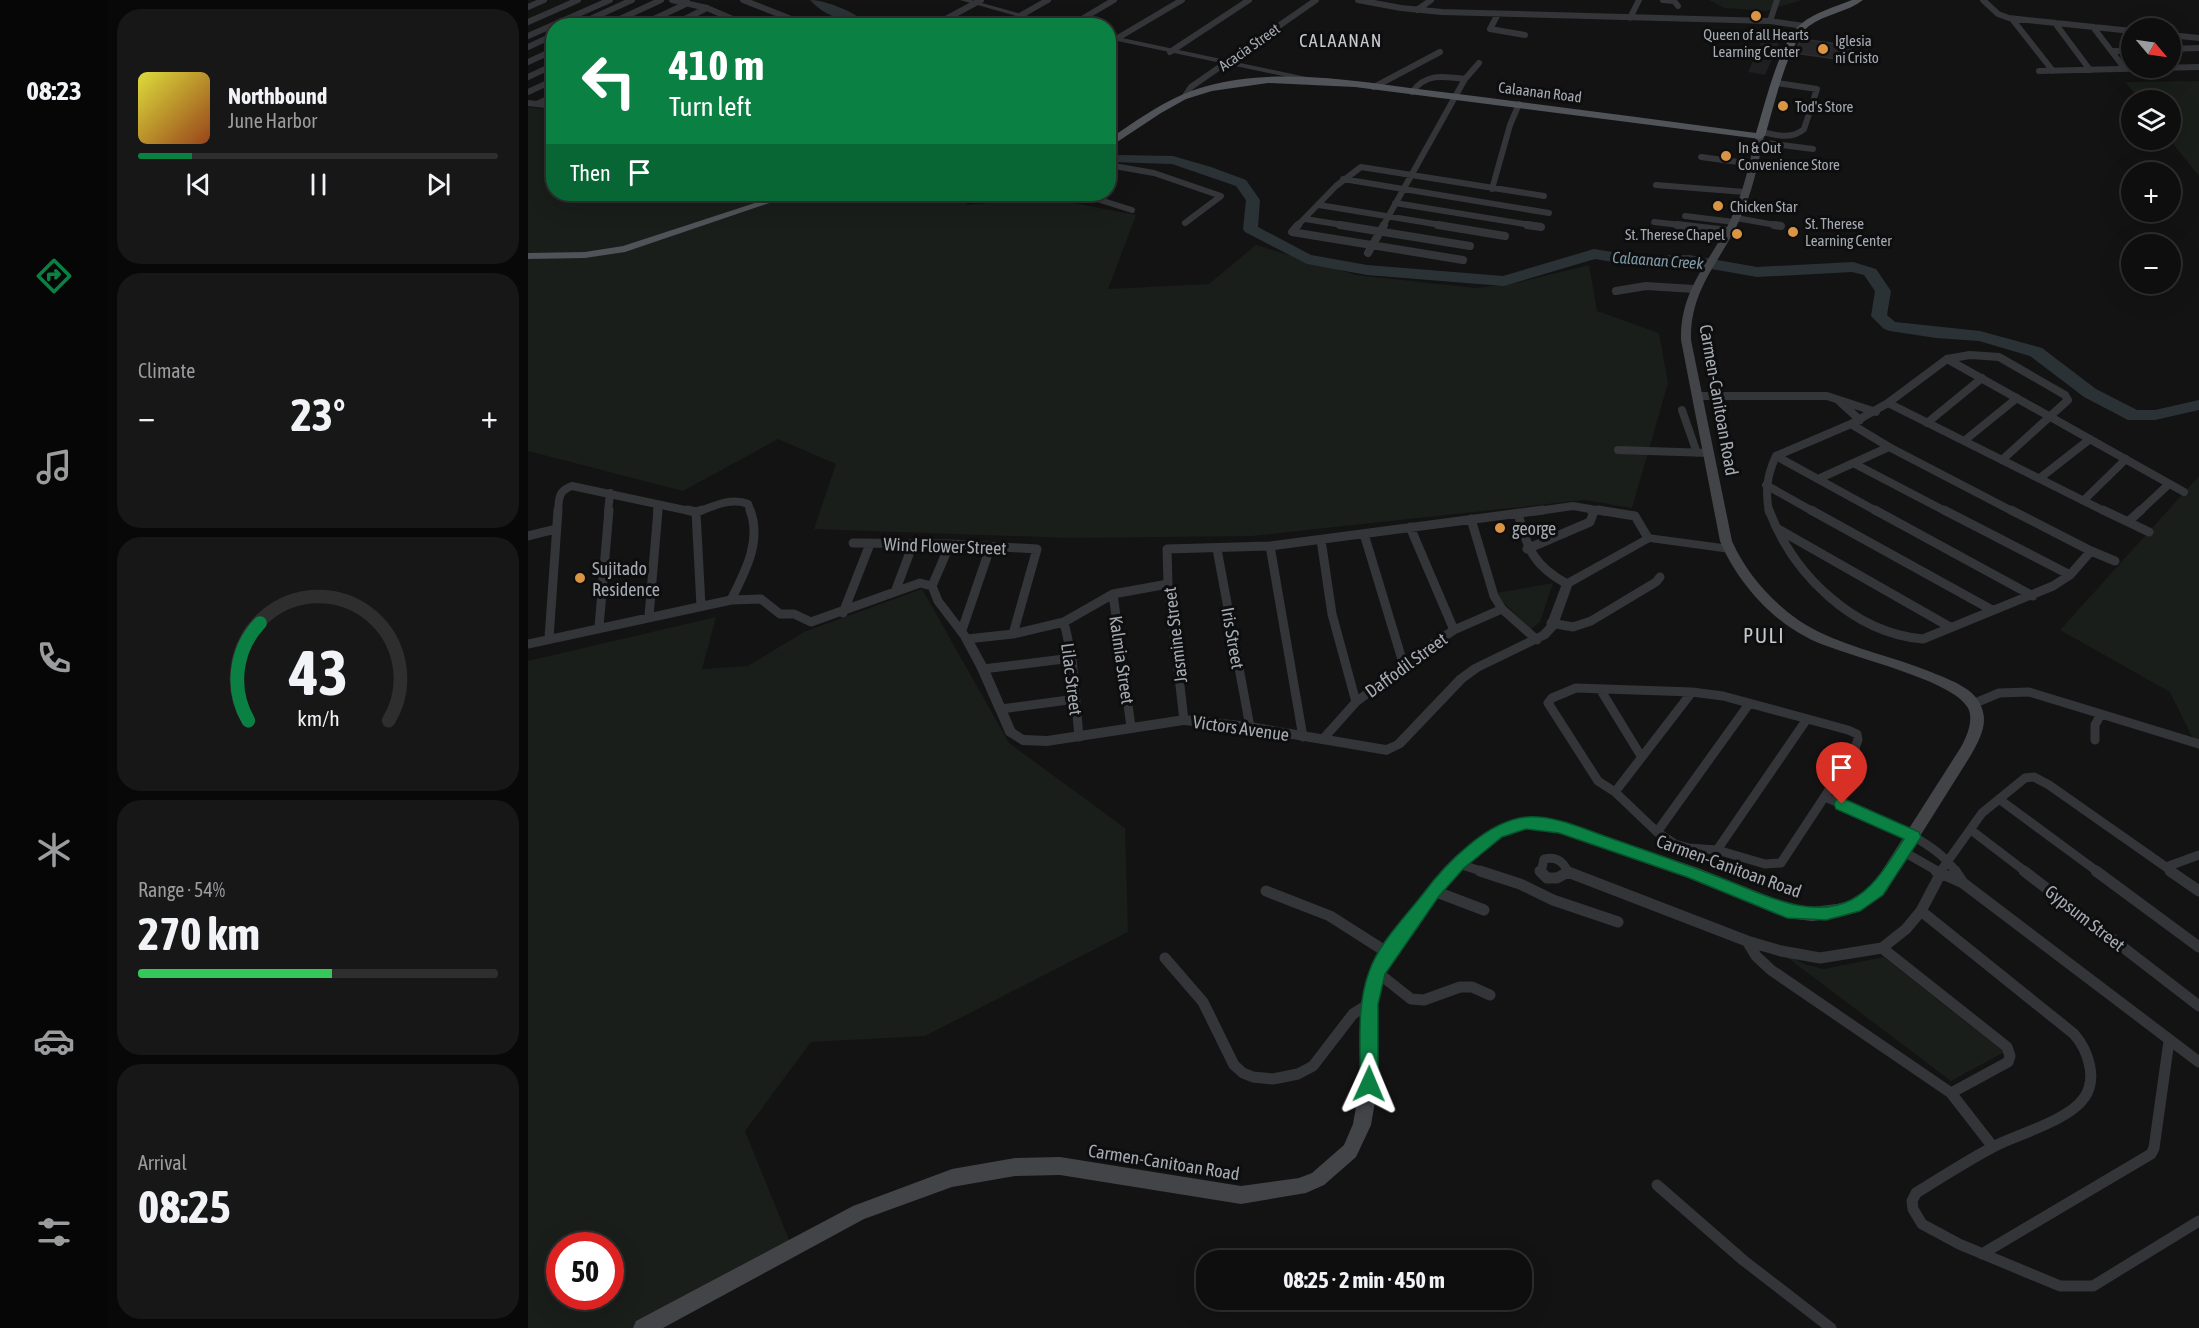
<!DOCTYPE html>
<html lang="en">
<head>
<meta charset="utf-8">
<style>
  :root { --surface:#0e0e0f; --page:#171718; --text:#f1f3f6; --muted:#9b9c9e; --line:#2e2e2f; --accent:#0b8043 }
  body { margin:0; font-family:"Asap Condensed",sans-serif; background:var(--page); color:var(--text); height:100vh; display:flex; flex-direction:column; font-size:22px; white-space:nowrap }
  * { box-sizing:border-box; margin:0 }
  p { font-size:20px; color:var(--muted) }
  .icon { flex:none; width:33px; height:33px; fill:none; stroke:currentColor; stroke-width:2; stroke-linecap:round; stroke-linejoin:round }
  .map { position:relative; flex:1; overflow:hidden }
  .details { display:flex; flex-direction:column; gap:9px; padding:9px; background:#080808; width:420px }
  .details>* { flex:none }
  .guide { position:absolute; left:18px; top:18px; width:570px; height:183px; border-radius:24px; box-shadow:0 6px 24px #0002,0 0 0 2px var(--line); background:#0b8043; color:#fff; overflow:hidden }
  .needle { width:39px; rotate:119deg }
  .tools { position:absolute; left:1593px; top:18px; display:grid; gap:12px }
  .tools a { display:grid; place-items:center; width:60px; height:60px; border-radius:50%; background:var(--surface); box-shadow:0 6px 24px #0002,0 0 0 2px var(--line); font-size:30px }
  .speed { position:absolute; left:18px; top:1232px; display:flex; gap:12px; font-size:30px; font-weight:700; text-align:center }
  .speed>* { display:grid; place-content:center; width:78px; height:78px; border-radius:50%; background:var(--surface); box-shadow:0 6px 24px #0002,0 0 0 2px var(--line); line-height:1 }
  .speed .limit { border:9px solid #d22; background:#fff; color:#111 }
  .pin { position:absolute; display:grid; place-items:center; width:51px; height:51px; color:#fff; margin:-62px -26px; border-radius:50% 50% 50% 0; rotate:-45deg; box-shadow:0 0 6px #0007 }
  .pin .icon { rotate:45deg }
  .me { position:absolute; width:66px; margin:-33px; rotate:1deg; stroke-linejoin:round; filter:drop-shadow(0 0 4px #0008) }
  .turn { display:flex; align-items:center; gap:21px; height:126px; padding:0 24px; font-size:27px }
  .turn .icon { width:78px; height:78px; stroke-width:2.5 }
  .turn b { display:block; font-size:42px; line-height:51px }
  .then { display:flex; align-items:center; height:57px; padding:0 24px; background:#0003; gap:12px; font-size:22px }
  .big { font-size:45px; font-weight:700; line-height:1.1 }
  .details .widget { flex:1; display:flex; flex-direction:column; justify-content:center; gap:9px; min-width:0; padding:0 21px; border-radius:24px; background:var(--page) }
  .details .dial { align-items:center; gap:0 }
  .dial svg { height:156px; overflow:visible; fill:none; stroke:var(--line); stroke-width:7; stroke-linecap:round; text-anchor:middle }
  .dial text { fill:var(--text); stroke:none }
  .song { display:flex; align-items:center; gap:18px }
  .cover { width:72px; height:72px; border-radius:9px; background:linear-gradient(135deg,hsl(60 70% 55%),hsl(20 70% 35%)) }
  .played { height:6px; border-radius:3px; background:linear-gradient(90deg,var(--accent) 15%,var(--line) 15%) }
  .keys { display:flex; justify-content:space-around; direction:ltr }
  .heat { display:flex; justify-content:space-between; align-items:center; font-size:33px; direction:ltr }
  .charge { height:9px; border-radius:4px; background:linear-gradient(90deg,#34c759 54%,var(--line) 0) }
  .trip { position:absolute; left:668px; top:1250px; width:336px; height:60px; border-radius:24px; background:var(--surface); box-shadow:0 6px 24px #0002,0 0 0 2px var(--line); font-weight:700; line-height:60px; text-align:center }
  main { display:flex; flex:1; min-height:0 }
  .dock { display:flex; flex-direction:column; width:108px; justify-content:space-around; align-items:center; background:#060606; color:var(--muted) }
  .dock .icon { width:42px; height:42px }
  .dock .active { color:var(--accent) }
  .dock b { font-size:27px; color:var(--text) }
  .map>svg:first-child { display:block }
  .built { fill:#1f1f21 }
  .green { fill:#191e1a; fill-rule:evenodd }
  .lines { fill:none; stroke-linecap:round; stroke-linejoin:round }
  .river { fill:#2b3236; fill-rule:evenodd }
  .building { fill:#262628; stroke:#2d2d30; stroke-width:1.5 }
  .minor-far3 { stroke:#343538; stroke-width:6 }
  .minor-far2 { stroke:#343538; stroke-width:8 }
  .minor-far1 { stroke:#343538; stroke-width:9 }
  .minor { stroke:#343538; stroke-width:11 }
  .tertiary { fill:#343538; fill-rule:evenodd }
  .secondary { fill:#424448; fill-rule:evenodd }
  .primary { fill:#505357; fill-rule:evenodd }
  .route { fill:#0b8043; stroke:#07532c; stroke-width:1.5 }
  .poi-dot { fill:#da9544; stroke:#0e0e0f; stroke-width:2 }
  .labels { text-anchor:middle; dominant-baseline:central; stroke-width:6; stroke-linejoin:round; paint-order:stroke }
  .far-poi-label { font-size:15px; fill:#a6abb3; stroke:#0e0e0f; text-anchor:start }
  .far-street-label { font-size:15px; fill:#a6abb3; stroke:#0e0e0f }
  .far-water-label { font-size:16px; font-style:italic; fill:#819caa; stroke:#0e0e0f }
  .far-quarter-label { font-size:18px; letter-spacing:1.5px; fill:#c6cacf; stroke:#0e0e0f }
  .street-label { font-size:18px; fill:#a6abb3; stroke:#0e0e0f }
  .poi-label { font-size:18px; fill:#a6abb3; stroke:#0e0e0f; text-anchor:start }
  .quarter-label { font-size:21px; letter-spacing:1.5px; fill:#c6cacf; stroke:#0e0e0f }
</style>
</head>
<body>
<main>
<nav class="dock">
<b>08:23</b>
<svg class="icon active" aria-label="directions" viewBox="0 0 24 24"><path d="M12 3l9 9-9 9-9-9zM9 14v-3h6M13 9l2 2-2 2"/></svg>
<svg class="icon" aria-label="music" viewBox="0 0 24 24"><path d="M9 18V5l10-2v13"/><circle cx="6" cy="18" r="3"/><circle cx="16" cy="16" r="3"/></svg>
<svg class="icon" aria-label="phone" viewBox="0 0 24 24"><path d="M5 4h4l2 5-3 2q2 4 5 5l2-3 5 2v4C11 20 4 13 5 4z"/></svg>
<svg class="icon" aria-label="climate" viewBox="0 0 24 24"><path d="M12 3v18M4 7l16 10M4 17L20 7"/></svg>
<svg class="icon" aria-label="car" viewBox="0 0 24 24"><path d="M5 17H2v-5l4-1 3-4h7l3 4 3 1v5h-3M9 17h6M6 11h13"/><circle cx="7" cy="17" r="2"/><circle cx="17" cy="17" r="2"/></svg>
<svg class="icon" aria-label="filters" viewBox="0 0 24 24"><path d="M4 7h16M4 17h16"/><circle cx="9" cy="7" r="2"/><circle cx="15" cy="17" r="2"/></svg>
</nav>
<section class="details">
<div class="widget">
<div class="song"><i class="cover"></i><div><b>Northbound</b><p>June Harbor</p></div></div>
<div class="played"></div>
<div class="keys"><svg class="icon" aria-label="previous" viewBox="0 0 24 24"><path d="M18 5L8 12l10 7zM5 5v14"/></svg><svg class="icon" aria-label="pause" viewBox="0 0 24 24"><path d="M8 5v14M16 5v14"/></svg><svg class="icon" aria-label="next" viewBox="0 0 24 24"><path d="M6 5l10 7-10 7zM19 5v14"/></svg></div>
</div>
<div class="widget"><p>Climate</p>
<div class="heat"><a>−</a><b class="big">23°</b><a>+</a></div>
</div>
<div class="widget dial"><svg viewBox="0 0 100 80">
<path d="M14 69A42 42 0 1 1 86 69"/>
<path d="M14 69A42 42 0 0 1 20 19" stroke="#0b8043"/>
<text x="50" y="56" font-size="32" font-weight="700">43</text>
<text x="50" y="72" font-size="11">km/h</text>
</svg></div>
<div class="widget"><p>Range · 54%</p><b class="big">270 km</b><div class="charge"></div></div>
<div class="widget"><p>Arrival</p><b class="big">08:25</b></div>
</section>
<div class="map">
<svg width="1671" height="1328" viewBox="0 0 1671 1328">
  <rect width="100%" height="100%" fill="#131314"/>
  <path class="built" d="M1234,40L1251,43L1237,75L1220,72Z"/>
  <path class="green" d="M1181,0H1274L1238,11L1197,8Z
    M1671,81V176L1642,140V100H1612L1597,82Z
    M0,107L25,110L26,194H318L301,200L337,194H436L439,205L519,198L608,215L580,289L681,284L728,245L828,275L948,288L988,283L1061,265L1069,311L1131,333L1140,383L1104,508L1057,500L724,536L543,538L286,529L308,464L250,439L155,491L0,451Z
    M1671,476V751L1642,692L1532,630Z
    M1025,583L1012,622L1003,629L975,602L969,593Z
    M394,589L481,743L597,828L600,932L397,1036L283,1042L217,1131L264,1247L117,1328H0V661L188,617L174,669L220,666L276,632ZM32,1245H82V1296H32Z
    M1252,952L1279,965L1296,969L1356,957L1476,1052L1423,1081Z"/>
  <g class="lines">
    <path class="river" d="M282,0C298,0 330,13 342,26C323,26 295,15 282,0Z
      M580,152L590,155L645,156L683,167L718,180L732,200L730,227L783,255L839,265L975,276L1066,249L1108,256L1161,255L1229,267L1325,262L1348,269L1363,291L1359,315L1367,322L1452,331L1514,348L1568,389L1609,410H1627L1671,400V410L1627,420H1600L1556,397L1502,356L1451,341L1408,338L1362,331L1356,329L1343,316L1347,291L1336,275L1324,272L1229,277L1161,265L1108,266L1067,259L976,286L839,275L779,264L717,232L715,229L718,200L708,186L644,164L584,162L580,161Z"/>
  </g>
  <path class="building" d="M1273,39L1324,46L1322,61L1266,53Z"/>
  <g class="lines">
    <path class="minor-far3" d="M144,0L179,8L221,26
      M215,0L281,26
      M830,0L873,8L914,12L1242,21L1276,26
      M1135,0L1146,1L1150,6
      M1455,0L1470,14L1481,18L1604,31
      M0,7L16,0
      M889,10L903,0
      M970,14L962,29L997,35
      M1102,18L1111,0
      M1484,19L1525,71
      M1242,21L1249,0
      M0,22L50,0
      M1527,23L1562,70
      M81,24L133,0
      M47,26L104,0
      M111,26L160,3
      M143,26L179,8
      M175,26L195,16
      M405,26L453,0
      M474,26L520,0
      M542,26L586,0
      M1565,27L1597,69
      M1642,35L1671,38
      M0,36L82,0
      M588,39L654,0
      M0,47L26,35
      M1642,49L1671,48
      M1584,51H1604
      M642,52L721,0
      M0,62L26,50
      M1511,71L1671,67
      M0,77L26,65
      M846,87L912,52
      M0,92L26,80
      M884,92C898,73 915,76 937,79
      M657,96L663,87L788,0
      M0,103L26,106
      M9,104L26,96
      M1234,132C1248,135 1264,140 1276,129L1289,89L1249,83
      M1231,142L1285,149
      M1173,157L1225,164
      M580,165L626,173L693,196L657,223
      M815,179L1021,213
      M1128,185L1217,192
      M964,189L982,125L991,104
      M553,194L604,210
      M867,203L1009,226
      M791,205L919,226
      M1157,216L1206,222
      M1208,218L1253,226
      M777,219L821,226
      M1126,222L1161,226
      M769,226L808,186L833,167L1016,196
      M855,226L937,79L951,63"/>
    <path class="minor-far2" d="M770,225L764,232L935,260
      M812,225L942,246
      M910,225L977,236
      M999,225L1013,227
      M1149,225L1200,231
      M1246,225L1253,226
      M840,253L856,225
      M1088,291L1118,286L1166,289
      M1419,359L1656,492
      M1170,396H1299L1348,412
      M1310,400L1332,420
      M1154,410L1169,453
      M1399,423L1454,378
      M1323,424L1361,447L1486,512
      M1436,441L1489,398
      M1090,450L1181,453
      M1248,456L1350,512
      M1474,460L1540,400L1537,395L1471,357L1442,355L1419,359L1360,403L1578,512
      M1327,464L1419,512
      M1512,478L1562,439
      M1290,479L1361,447
      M1238,485L1286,512
      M1556,500L1598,459
      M1063,509L1064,512
      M30,512C31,498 30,491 44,486L166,512
      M80,512L82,493
      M129,512L130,505
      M170,512C185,506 204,497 220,504L223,512
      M1003,512L1045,506L1079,512
      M1241,512C1237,491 1239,475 1248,456L1323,424L1360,403
      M1611,512L1641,484"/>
    <path class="minor-far1" d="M159,510L168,512L174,510
      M1070,510L1107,516L1120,538
      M1241,510C1265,574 1325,633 1395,639L1525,586L1542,575L1563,551L1587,561
      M1283,510L1464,610
      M1347,510L1505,596
      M1416,510L1542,575
      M1483,510L1563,551
      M1575,510L1621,532
      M168,512L173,606
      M990,513C999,549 1006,566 1039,584
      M943,519L966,596L974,609L1009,640
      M1600,522L1613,510
      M882,527L926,630
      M1250,529L1422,627
      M836,534L876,666
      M0,536L28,529
      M793,540L804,614L828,702
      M325,543L422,544L509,549L485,634
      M742,546L775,737
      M689,549L722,727
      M999,549L1062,522L1065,514L1063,510
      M404,586L422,544
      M367,592L385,544
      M585,594L603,727
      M203,600C217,572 234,541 222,510
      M315,613L342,544
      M121,616L130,510
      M536,622L544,658L551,737
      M1023,623L1045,627L1063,621L1128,582L1132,577
      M71,627L81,510
      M434,630L462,548
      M21,638L30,510
      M0,644L203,600L233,599L252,614H266L283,622L392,583L404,586L410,601L439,639L485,634L536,622L585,594L640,584
      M455,669L544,658
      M1048,688L1164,692L1195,696L1320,730L1329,734L1330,740L1324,755L1253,863L1237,864L1189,850L1161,848L1147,844L1129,832L1087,792L1070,781L1020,703L1024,698Z
      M1072,689L1113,756
      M1445,704L1471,693L1501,692L1671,744
      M473,709L548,699
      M656,720L640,584L639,549L742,546L1015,510
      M795,739L828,702L902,646L926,630L974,609
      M1567,740V725L1573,714
      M1087,792L1164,692
      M1297,797C1336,815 1405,836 1428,872
      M1471,799L1570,872
      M1443,830L1498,872
      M1129,832L1221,704
      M1189,850L1279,719
      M1376,852L1411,872
      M931,864L956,872
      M1638,867L1671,855
      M1013,872L1016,859C1028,856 1035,861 1040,872
      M1412,872L1454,813L1497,778L1506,777L1521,785L1645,872"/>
    <path class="minor" d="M952,871L992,884L1025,900L1090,922
      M1012,871L1019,878H1029L1040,872
      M1408,871L1435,883L1671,1062
      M1427,871L1435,883
      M1496,871L1671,1006
      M1568,871L1671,947
      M1642,871L1671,891
      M1040,872L1219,941L1253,951L1292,958L1354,948L1378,929L1393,911L1414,871
      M738,891L802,916L860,953
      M906,891L956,910
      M1393,911L1546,1034C1560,1050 1570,1079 1556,1098C1541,1120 1491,1134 1467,1146C1440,1160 1414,1177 1388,1193L1384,1201L1385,1209L1394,1224L1431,1244L1532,1286H1565L1671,1221
      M1219,941L1228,956L1243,970L1423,1093L1480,1062L1482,1056L1479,1047L1354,948
      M637,958L675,1002L706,1065L715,1073L725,1077L745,1079L770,1074L785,1066L825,1014L841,1004
      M849,972L883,999L896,1000L932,987H944L962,995
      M1423,1093L1465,1147
      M1129,1185L1215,1260L1303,1328
      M1454,1254L1623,1154L1626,1148L1641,1041"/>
    <path class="tertiary" d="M432,0H443L537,26H524Z
      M580,35L788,79L792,81L788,83L580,39Z
      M1120,534L1202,545L1208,549L1202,553L1122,542L1044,586L1029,628L1020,638L952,671L937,682L875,747L859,755L722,732L656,725L519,746L494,745L478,735L449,669L433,639L439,635L443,636L461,669L487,729L496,735L519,736L656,715L722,722L858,745L867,741L929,676L944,665L1012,632L1018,626L1035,581Z"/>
    <path class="secondary" d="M1232,133L1236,136C1230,165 1224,194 1211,221C1191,264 1162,289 1163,340L1204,541C1220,578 1255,615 1291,632C1326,649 1366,657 1403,672C1415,677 1429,682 1440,690C1447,695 1453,703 1455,712C1459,727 1450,742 1443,755L1355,895L1332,911L1309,918L1284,921L1259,918L1160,878L1031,833L998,829L974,837L936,868L911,896L857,974L849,1004L850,1084L843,1125L828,1157L796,1185L778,1193L713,1204L532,1175L487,1176L424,1187L336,1219L135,1328H105L108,1321L325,1206L424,1169L487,1158L532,1157L713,1186L771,1178L784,1173L816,1145L825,1124L832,1084L833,1004L843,967L854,948L901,886L926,860L964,829L998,817L1031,821L1170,868L1260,904L1284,907L1309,904L1321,901L1345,885L1433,747C1439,736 1446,720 1440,708C1424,678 1314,656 1280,638C1242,619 1208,580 1192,541L1153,340C1152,289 1181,264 1202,221C1215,194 1221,165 1228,136Z"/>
    <path class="primary" d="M1324,0H1335C1320,12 1297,14 1281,26C1260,41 1245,110 1237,136L1232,139L827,87L740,83L684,91L658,99L633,113L580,148V140C612,118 642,96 679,86C758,65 843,84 922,93C1024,106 1126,119 1228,133C1237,105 1251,42 1273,24C1287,12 1307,7 1324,0Z
      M254,194H268L97,252L57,258L0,259V253L57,252L95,246Z"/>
  </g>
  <path class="route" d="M1314,798L1391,832L1393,837L1355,895L1332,911L1298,920L1259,918L1159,877L1031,833L998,829L974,837L936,868L911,896L857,974L850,1004V1084L847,1090L841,1092L835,1090L832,1084C833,1047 828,1007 841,972C851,943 877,917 895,894C917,864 960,820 999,817C1026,815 1056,829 1082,838C1128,854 1173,869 1218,888C1250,901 1289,917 1323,900C1348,887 1361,861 1376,839L1308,809L1306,804L1308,800Z"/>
  <g class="poi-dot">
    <circle cx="1228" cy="16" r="6"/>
    <circle cx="1295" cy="49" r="6"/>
    <circle cx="1255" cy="106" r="6"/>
    <circle cx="1198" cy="156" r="6"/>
    <circle cx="1190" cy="206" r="6"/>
    <circle cx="1265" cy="232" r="6"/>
    <circle cx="1209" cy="234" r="6"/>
    <circle cx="972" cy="528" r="6"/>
    <circle cx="52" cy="578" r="6"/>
  </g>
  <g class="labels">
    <g class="far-poi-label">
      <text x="1228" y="34" text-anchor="middle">Queen of all Hearts<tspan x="1228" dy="17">Learning Center</tspan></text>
      <text x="1307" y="40">Iglesia<tspan x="1307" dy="17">ni Cristo</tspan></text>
      <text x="1267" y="106">Tod's Store</text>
      <text x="1210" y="147">In &amp; Out<tspan x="1210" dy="17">Convenience Store</tspan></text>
      <text x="1202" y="206">Chicken Star</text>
      <text x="1277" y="223">St. Therese<tspan x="1277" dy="17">Learning Center</tspan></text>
      <text x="1197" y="234" text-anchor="end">St. Therese Chapel</text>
    </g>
    <g class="far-street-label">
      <text transform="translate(721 47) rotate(-35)">Acacia Street</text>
      <text transform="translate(1012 92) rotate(7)">Calaanan Road</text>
    </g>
    <g class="far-water-label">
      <text transform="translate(1130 260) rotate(4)">Calaanan Creek</text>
    </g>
    <g class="far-quarter-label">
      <text x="813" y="40">CALAANAN</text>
    </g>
    <g class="street-label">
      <text transform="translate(1191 400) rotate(80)">Carmen-Canitoan Road</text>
      <text transform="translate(417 546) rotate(2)">Wind Flower Street</text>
      <text transform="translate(647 635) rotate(-97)">Jasmine Street</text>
      <text transform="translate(705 638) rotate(80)">Iris Street</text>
      <text transform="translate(594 660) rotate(82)">Kalmia Street</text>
      <text transform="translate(878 665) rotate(-36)">Daffodil Street</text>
      <text transform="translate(544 679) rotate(83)">Lilac Street</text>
      <text transform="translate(713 728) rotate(8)">Victors Avenue</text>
      <text transform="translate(1201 866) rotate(20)">Carmen-Canitoan Road</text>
      <text transform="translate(1557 918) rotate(38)">Gypsum Street</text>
      <text transform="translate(636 1162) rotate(9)">Carmen-Canitoan Road</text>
    </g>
    <g class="poi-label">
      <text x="984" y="528">george</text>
      <text x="64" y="568">Sujitado<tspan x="64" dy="21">Residence</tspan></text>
    </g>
    <g class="quarter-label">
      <text x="1236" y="635">PULI</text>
    </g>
  </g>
</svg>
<div class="tools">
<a><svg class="needle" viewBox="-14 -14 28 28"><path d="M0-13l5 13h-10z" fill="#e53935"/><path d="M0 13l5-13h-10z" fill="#9b9c9e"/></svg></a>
<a><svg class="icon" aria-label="layers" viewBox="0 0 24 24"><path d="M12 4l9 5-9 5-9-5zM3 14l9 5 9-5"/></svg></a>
<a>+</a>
<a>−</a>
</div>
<div class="speed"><div class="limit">50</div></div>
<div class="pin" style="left:1314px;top:804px;background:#d93025"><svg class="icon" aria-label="arrive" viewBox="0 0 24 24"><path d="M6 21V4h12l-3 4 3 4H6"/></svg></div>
<svg class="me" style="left:841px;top:1084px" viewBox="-20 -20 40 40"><path d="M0-17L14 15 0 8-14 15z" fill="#0b8043" stroke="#fff" stroke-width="4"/></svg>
<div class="trip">08:25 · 2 min · 450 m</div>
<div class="guide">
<div class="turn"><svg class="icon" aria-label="left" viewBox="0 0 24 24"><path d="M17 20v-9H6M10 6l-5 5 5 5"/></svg><div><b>410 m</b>Turn left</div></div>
<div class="then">Then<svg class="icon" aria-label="arrive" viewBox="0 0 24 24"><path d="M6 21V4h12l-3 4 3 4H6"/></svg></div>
</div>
</div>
</main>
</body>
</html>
